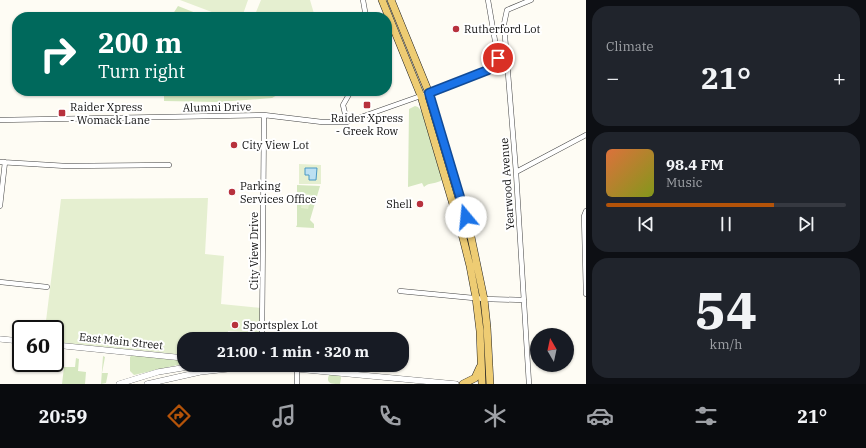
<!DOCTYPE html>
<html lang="en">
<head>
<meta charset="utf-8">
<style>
  :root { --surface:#171b24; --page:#20242c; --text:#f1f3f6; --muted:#9ea1a6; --line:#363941; --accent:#b45309 }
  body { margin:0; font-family:"IBM Plex Serif",serif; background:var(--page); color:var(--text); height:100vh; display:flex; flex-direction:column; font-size:15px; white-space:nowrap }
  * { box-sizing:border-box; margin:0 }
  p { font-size:13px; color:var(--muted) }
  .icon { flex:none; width:22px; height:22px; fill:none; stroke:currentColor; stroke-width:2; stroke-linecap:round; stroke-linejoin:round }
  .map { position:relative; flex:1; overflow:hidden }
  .details { display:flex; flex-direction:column; gap:6px; padding:6px; background:#0d0f14; width:280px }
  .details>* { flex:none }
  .hud { position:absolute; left:12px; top:12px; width:380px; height:84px; border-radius:16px; box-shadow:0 1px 3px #0004; background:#00695c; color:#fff; overflow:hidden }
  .needle { width:26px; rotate:351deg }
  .controls { position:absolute; left:530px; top:328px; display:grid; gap:8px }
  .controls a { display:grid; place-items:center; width:44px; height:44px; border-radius:50%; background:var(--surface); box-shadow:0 1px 3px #0004; font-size:20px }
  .speed { position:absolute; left:12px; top:320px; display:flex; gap:8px; font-size:20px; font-weight:700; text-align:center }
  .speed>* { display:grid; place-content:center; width:52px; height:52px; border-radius:50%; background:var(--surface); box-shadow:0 1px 3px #0004; line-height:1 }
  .speed .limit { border:2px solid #111; border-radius:6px; background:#fff; color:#111 }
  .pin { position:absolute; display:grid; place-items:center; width:34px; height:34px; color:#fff; margin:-17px; border:2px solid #fff; border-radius:50%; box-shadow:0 1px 4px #0007 }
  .me { position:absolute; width:44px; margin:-22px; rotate:343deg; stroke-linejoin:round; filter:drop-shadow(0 0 3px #0008) }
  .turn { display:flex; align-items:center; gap:14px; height:84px; padding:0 20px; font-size:18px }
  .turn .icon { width:52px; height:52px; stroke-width:2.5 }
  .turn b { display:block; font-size:28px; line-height:34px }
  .big { font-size:30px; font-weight:700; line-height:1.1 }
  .details .widget { flex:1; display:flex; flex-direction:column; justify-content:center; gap:6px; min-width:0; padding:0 14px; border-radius:16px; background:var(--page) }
  .details .dial { align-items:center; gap:0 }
  .dial b { font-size:52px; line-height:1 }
  .song { display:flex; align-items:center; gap:12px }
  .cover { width:48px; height:48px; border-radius:6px; background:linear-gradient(135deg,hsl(20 70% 55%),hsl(70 70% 35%)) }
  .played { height:4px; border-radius:2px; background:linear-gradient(90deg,var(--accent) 70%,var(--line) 70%) }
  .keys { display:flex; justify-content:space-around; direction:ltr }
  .heat { display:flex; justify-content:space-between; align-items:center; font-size:22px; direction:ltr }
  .trip { position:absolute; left:177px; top:332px; width:232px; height:40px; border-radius:16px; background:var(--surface); box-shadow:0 1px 3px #0004; font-weight:700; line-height:40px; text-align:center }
  .tabs { display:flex; height:64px; justify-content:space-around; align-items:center; background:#090b0e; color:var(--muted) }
  .tabs .icon { width:28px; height:28px }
  .tabs .selected { color:var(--accent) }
  .tabs b { font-size:18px; color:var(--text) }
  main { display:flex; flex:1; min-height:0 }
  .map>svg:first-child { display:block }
  .green { fill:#d5e7bf }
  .pitch { fill:#e5efd0 }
  .water { fill:#bce0f2; stroke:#4898c4 }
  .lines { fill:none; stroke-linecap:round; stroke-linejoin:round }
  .minor-casing { stroke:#434343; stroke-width:5.5 }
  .tertiary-casing { stroke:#434343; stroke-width:6 }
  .primary-casing { stroke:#212121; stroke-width:8 }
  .minor { stroke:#fff; stroke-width:4.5 }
  .tertiary { stroke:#fff; stroke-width:5.5 }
  .primary { stroke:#eecc73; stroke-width:7 }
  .route-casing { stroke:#114b97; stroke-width:10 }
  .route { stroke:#1a73e8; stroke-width:7 }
  .poi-dot { fill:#b7313d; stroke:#fff; stroke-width:1.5 }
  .labels { text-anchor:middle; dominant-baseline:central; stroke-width:4; stroke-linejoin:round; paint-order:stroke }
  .poi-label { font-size:11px; fill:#101010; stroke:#fff; text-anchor:start }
  .street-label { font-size:11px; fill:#101010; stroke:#fff }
</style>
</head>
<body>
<main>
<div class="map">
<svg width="586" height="384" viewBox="0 0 586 384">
  <rect width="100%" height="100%" fill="#fefcf4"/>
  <path class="green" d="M178,6L206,17H171Z
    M164,91H284L272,98L260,99L219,102L164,101Z
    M415,106L418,107L422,112L442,180C437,184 429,182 424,187L422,183L408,187L409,109Z
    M297,185L320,186L310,220L314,224V228L296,227L297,225Z
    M132,355L176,360L182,361V364L134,375L130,371V357Z
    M103,356L105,357L102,373H108L106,383L101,384Z
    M76,358L79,359L78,371L86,372L85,384H62L64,367H75Z
    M329,375H340L341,378L340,384C333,384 325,384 329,375Z"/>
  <path class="pitch" d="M180,0H248L242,17H225Z
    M261,0H310L315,17H254Z
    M299,164L321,165V184H299Z
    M304,193L312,195L308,209L301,208Z
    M208,198L205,254L224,256L221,304L261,308L260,333L228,331L227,339H184V355L55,342V329H45L61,199Z"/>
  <path class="water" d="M305,168H317L316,180H309V175H305Z"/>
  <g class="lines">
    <defs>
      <path id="minor" d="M363,0L366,17
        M0,120L264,115L322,122H347L429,93L488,69L495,65L498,58L488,0
        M347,122L343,105L351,91
        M0,162L66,166L169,165
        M516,172L586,135
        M0,206L5,162
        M586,211L584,216L586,294
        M0,282L47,287
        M400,291L484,299L524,300
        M262,339L264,115
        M297,369V384
        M529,384L516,172L504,24L507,10L531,0"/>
      <path id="tertiary" d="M0,339L21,341
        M55,345L184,358
        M253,365L456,384
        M119,384L158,372L200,365
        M147,384L200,372L255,366"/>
      <path id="primary" d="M382,0L421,96L463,238L470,266L476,298L480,331L482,384
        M391,0L429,93L470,232L484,299L487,327L490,384
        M463,384L475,378L480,367"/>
    </defs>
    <use href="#minor" class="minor-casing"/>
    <use href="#tertiary" class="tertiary-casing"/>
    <use href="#primary" class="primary-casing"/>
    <use href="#minor" class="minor"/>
    <use href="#tertiary" class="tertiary"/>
    <use href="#primary" class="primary"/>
  </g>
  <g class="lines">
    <defs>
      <path id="route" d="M466,217L429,93L488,70L496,65L498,58"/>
    </defs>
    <use href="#route" class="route-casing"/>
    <use href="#route" class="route"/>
  </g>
  <g class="poi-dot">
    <circle cx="456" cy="29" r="4"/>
    <rect x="363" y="101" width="8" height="8" rx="2"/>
    <rect x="58" y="109" width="8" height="8" rx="2"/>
    <circle cx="234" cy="145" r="4"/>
    <circle cx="232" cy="192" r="4"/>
    <circle cx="420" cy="204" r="4"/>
    <circle cx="235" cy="325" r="4"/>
  </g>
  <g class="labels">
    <g class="poi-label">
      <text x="464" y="29">Rutherford Lot</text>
      <text x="70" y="107">Raider Xpress<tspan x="70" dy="13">- Womack Lane</tspan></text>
      <text x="367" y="118" text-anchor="middle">Raider Xpress<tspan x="367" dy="13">- Greek Row</tspan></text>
      <text x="242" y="145">City View Lot</text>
      <text x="240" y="186">Parking<tspan x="240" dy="13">Services Office</tspan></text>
      <text x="412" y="204" text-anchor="end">Shell</text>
      <text x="243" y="325">Sportsplex Lot</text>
    </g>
    <g class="street-label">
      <text transform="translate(217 107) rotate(-1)">Alumni Drive</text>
      <text transform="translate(507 184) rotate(-94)">Yearwood Avenue</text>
      <text transform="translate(254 251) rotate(-90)">City View Drive</text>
      <text transform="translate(121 341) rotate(6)">East Main Street</text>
    </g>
  </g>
</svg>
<div class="controls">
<a><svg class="needle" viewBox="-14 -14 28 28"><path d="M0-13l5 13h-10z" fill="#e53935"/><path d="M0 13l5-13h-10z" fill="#9ea1a6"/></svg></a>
</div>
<div class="speed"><div class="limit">60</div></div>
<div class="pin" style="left:498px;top:58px;background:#d93025"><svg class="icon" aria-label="arrive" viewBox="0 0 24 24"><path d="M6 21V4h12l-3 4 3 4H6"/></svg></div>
<svg class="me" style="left:466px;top:217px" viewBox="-20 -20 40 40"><circle r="19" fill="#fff"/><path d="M0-13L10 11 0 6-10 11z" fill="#1a73e8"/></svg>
<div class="trip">21:00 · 1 min · 320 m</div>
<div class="hud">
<div class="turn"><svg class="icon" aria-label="right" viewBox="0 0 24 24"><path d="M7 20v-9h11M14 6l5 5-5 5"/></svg><div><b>200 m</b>Turn right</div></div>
</div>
</div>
<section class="details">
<div class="widget"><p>Climate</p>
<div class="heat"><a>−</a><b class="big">21°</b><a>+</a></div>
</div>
<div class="widget">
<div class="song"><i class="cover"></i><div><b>98.4 FM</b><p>Music</p></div></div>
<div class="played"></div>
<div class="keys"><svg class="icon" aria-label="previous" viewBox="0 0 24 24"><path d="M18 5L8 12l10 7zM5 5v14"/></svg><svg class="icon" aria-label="pause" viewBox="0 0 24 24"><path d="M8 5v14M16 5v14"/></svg><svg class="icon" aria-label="next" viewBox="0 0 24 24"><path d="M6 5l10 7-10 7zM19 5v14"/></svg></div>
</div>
<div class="widget dial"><b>54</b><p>km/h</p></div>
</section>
</main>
<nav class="tabs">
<b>20:59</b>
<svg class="icon selected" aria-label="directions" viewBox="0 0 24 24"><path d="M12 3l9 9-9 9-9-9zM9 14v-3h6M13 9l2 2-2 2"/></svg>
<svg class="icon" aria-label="music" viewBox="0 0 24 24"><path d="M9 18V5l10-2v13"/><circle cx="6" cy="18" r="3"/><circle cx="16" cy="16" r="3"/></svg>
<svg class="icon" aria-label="phone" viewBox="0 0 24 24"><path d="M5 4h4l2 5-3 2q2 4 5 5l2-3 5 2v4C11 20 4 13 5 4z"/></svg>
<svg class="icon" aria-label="climate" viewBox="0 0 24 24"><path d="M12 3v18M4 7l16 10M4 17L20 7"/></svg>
<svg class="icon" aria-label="car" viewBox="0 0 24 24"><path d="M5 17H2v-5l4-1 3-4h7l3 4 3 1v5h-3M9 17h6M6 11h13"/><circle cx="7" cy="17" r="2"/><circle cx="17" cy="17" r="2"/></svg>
<svg class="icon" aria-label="filters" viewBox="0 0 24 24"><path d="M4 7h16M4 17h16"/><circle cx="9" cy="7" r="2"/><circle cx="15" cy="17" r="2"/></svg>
<b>21°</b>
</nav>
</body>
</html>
